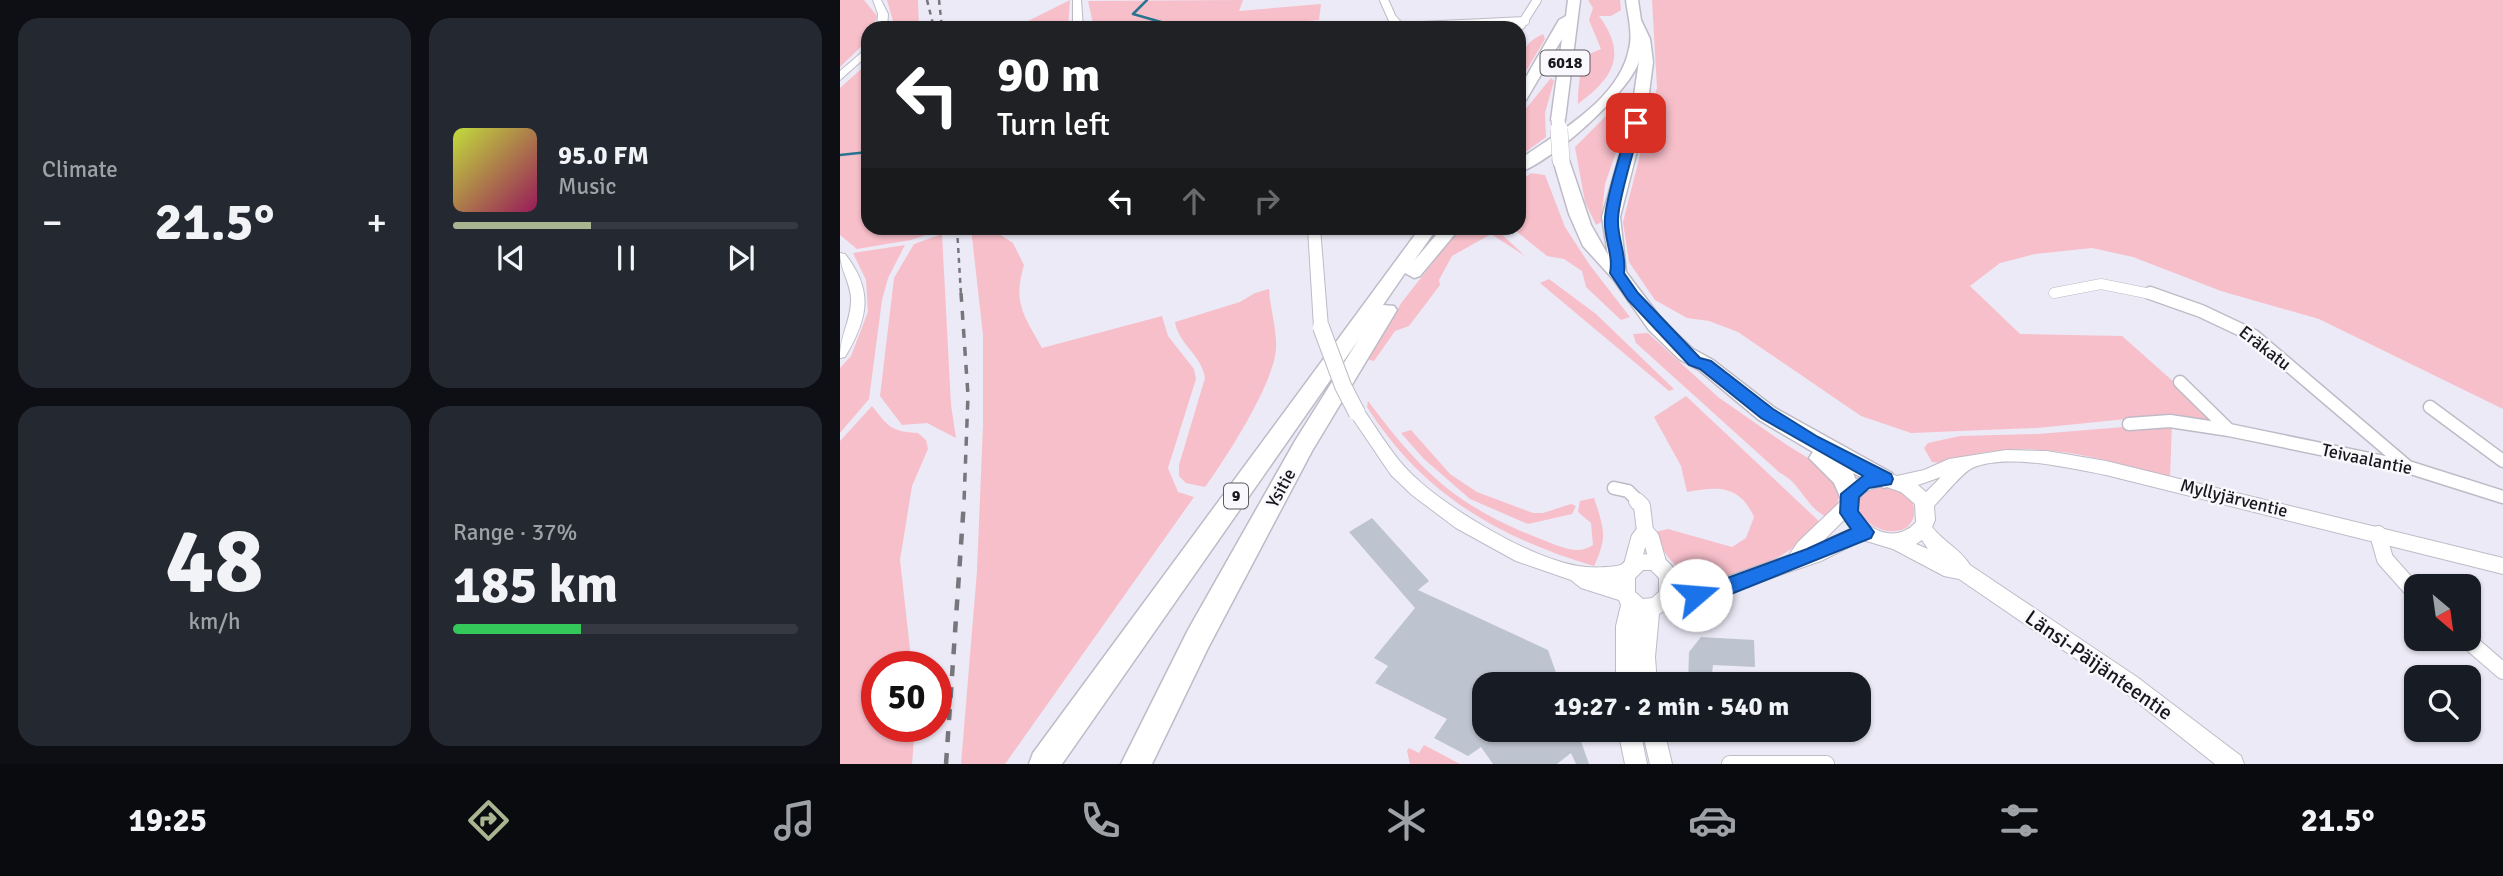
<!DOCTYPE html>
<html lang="en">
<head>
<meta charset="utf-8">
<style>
  :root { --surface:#171b24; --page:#242831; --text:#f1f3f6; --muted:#9ea1a6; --line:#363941; --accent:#aab490 }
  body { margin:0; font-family:Signika,sans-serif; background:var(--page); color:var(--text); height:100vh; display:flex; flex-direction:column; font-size:26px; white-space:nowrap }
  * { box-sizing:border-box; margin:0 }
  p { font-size:23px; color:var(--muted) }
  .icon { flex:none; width:38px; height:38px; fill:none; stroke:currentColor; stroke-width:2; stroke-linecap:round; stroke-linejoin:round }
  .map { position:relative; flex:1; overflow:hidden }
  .sheet { display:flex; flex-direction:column; gap:18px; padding:18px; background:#0d0f14; width:840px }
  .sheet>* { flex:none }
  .guide { position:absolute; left:21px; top:21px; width:665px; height:214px; border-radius:21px; box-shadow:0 2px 5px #0004; background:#202124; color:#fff; overflow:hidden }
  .needle { width:46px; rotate:151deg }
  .controls { position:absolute; left:1564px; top:574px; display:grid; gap:14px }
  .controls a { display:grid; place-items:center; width:77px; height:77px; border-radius:14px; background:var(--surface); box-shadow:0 2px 5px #0004; font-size:35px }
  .speed { position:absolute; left:21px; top:651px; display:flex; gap:14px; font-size:35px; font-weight:700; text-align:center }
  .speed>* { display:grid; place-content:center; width:91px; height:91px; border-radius:50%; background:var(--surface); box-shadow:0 2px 5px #0004; line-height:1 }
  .speed .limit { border:10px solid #d22; background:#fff; color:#111 }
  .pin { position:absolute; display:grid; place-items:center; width:60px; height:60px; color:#fff; margin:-30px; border-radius:14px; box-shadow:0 4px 10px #0006 }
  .me { position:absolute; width:77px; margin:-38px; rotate:72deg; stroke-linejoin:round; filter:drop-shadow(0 0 5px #0008) }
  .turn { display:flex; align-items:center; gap:24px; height:147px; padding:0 21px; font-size:32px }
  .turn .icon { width:91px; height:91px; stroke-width:2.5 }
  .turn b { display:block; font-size:49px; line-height:60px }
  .lanes { display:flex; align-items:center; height:66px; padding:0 21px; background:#0003; justify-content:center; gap:35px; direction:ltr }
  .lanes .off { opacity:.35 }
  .big { font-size:52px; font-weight:800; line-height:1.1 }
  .sheet .widget { flex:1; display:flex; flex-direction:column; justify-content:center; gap:10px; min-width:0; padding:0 24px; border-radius:21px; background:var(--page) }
  .sheet .dial { align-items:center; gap:0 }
  .dial b { font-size:91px; line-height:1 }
  .song { display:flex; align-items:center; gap:21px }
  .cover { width:84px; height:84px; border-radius:10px; background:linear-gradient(135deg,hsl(70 70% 55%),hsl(330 70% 35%)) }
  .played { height:7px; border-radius:4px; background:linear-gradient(90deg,var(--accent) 40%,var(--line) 40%) }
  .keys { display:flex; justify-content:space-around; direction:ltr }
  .heat { display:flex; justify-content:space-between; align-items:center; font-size:38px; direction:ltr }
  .charge { height:10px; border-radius:5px; background:linear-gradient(90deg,#34c759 37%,var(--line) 0) }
  .sheet .tiles { flex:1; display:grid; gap:18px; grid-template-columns:repeat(2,1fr) }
  .trip { position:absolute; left:632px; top:672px; width:399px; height:70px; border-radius:21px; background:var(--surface); box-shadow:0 2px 5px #0004; font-weight:800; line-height:70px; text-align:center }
  .tab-bar { display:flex; height:112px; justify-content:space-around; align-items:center; background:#090b0e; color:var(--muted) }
  .tab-bar .icon { width:49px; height:49px }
  .tab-bar .on { color:var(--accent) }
  .tab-bar b { font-size:32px; color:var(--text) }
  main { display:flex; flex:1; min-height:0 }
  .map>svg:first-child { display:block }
  .green { fill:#f7bfca }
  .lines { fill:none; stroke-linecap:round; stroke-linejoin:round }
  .stream { stroke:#297490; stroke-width:2.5 }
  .building { fill:#bec4cf }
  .street-far3-casing { stroke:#bebbc7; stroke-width:10 }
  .street-far2-casing { stroke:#bebbc7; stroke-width:11 }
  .street-far1-casing { stroke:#bebbc7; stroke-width:15 }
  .street-casing { stroke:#bebbc7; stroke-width:18 }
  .secondary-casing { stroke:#bebbc7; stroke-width:2 }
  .highway-casing { stroke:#bebbc7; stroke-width:3 }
  .street-far3 { stroke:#fff; stroke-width:8 }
  .street-far2 { stroke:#fff; stroke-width:10 }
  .street-far1 { stroke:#fff; stroke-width:12 }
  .street { stroke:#fff; stroke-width:16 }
  .secondary { fill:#fff; fill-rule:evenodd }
  .highway { fill:#fff; fill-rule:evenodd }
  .rail-far2 { stroke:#77767d; stroke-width:2.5; stroke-dasharray:5 5; stroke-linecap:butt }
  .rail-far1 { stroke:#77767d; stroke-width:3.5; stroke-dasharray:9 9; stroke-linecap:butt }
  .rail { stroke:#77767d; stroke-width:4.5; stroke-dasharray:11 11; stroke-linecap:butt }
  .secondary-bridge-casing { stroke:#bebbc7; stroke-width:18; stroke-linecap:butt }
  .highway-bridge-far1-casing { stroke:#bebbc7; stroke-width:15; stroke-linecap:butt }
  .highway-bridge-casing { stroke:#bebbc7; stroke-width:18; stroke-linecap:butt }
  .secondary-bridge { stroke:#fff; stroke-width:16 }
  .highway-bridge-far1 { stroke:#fff; stroke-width:13 }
  .highway-bridge { stroke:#fff; stroke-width:17 }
  .route { fill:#1a73e8; stroke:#114b97; stroke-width:2 }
  .labels { text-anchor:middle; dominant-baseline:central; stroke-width:5; stroke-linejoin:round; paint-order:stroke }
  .shield { fill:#f9f8fd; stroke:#5c5b60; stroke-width:2 }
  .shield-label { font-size:16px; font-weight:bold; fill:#19181c }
  .street-label { font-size:18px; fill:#19181c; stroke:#f9f8fd }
  .near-street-label { font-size:21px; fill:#19181c; stroke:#f9f8fd }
</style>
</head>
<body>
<main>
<section class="sheet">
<div class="tiles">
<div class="widget"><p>Climate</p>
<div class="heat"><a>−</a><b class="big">21.5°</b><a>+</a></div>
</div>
<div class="widget">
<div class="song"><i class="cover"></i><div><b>95.0 FM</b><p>Music</p></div></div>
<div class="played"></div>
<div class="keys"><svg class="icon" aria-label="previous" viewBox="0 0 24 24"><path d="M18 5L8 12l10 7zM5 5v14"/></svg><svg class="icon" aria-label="pause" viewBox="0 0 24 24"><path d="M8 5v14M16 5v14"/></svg><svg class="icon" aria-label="next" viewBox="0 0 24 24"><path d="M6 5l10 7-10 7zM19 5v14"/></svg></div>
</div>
<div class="widget dial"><b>48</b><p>km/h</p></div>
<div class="widget"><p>Range · 37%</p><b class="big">185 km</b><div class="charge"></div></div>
</div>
</section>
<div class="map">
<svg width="1663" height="764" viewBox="0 0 1663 764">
  <rect width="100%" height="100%" fill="#eceaf6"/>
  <path class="green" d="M0,0H24L37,16L33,28H28V40L0,67Z
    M47,0H78L79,28H55Z
    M230,0L228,28H153L178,26Z
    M403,0L399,11L481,4L479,20L430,24L429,28H254L248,1Z
    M748,0H780L781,10L771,16H759C788,55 773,78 738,104C737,88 742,74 740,58L761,49L749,20L753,8Z
    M812,0H1663V409L1479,319L1381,291L1293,257L1252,248L1195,254L1160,263L1130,286L1180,334L1282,336L1370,414L1366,422L1326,415L1197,428L1071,433L1021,416L898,332L869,321L847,318L815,300L789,262L783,222L817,88Z
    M703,34L705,39L679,83C679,61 680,44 703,34Z
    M28,63V228H100L101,230L71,240L17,249L0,235V88Z
    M711,78L714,81L705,113L706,137L679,157V117Z
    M788,107L790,112L765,184L761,222L756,225L745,202L735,147L770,112Z
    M691,173L705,175L725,227L749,264L790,317L781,320L746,287L742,271L724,259L707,256L676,231L673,228H679V182Z
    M131,228H156L159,234L173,243L184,265C173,303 183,314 202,348L322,316L328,336L354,369L356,379L328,468L338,492L354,497L165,764H121L137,571L143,425V335Z
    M620,228H655L685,256L651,234L612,256L599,280L600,285L569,326L555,331L534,361L526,359L562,302Z
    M102,234L111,405L116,438L87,423L62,425L40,396L54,278L74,244Z
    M65,245L48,278L42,300L29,399L0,433V368L11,356L28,312L26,280L13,253Z
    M709,279L756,314L834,389L829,391L700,283Z
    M429,289C430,308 437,329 436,348C435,382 386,458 365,487L346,483L339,476V465L365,378C362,355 338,344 335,322L400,302L415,293Z
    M808,333L878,397L947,445L994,474L1001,491L997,504L987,517C966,508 961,483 940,473L796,343L793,334Z
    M846,396L983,525C938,565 844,617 815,532L828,529L892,547L906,538L914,517C900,485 878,486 847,492L841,466L814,417Z
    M528,401C582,473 617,507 703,540C719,546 738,556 753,545L751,523L738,512L740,501L754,498C764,529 768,536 754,566C657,537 583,494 527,407Z
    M32,406C48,426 51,432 78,433L86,440L88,449L72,486L60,560L72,667H37V726H75L72,764H0V441Z
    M1332,423L1330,477C1249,455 1184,435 1102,463L1092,462L1084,448L1088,443L1120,436L1198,434Z
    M571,430L610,474L637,492L693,513H703L731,504L736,506L732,514L688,524L630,499L584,459L561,433Z
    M1041,485C1056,488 1077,495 1074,514C1074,519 1070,525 1066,528C1036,544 990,497 1041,485Z
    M584,745L620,764H570L567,751L569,748L579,753Z"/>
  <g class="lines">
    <path class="stream" d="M307,0L293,14L342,28
      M0,155L28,152"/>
  </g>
  <path class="building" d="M532,518L589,581L578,590L708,650L720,684H644V730H737L749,764H736L731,753L717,764H653L641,747L628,756L594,738L607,719L535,683L548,666L534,658L575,608L509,532Z
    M861,637L914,640L915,667L873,665L871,684H848L849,652Z"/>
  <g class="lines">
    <defs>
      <path id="street-far3" d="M544,0L552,18L560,27L685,21
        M681,25L697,0"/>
      <path id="street-far2" d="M1214,293L1261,284L1316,295"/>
      <path id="street-far1" d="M1310,293L1361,311L1414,336L1568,467
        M1340,382L1389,430
        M1590,407L1663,461
        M1289,424L1330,421L1389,430L1568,467L1663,497
        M774,488L788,491L799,502"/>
      <path id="street" d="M797,501L802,506L805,531L811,538L819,566
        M1538,534L1545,559L1577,595
        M791,569L799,539L805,531
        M1626,639L1663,671
        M890,764H986"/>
      <path id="secondary" d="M33,0H41L48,14L47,28H37L38,14Z
        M233,0H241L243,28H233Z
        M28,47V55L0,80V71Z
        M468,228H480L488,327L481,332L474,327Z
        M0,253L5,254C34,291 28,318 5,357L0,358C0,335 10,323 11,302C12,284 0,271 0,253Z
        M517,407L523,409C536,427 548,448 563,465C596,503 689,558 738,566C748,568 770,568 781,565C782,564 787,560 789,559C806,550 826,554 835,571L870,574L883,578L949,555L958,542L1000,502L1006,486L1023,475L1044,472L1057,476L1084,470L1109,459L1166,450L1207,451L1266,461L1663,558V574L1266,475C1229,468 1168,453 1132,468C1122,473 1103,497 1094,506L1095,520L1092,527C1104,542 1121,550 1130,565L1297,677L1401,756L1404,764H1375L1283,691L1119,579L1104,576L1053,549L1023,540L981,561L890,592L878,599L831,607L819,614L815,657L817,684H776V626L781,605L779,600L741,588L731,580L676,561L616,528L572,495L551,475L509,413L511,409ZM1101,477L1086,492L1078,485ZM1044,486L1061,492L1075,504L1076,522C1044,559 982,495 1044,486ZM1004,520L1011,529L983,541ZM1082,540L1088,549L1076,544ZM803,570H811L819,578V592L812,598L803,599L795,592V578Z
        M778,730H800L807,764H785Z
        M802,730H824L832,764H810Z"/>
      <path id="highway" d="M728,0H740L725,120L718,124L711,120L722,39L686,100L679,104V89L719,20L726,16Z
        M786,0H798L801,20L810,39L813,62L806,116L780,217L786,272L823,321L853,349L873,360L935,408L1052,473L1056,479L1052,485L1044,488L1013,473L1022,494L1018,501L1010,503L1002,501L994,483L969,458L973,452L919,420L859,370L839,359L809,330L773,279L743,246L729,214L713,160L721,155L729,160L751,225L768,255L762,217L791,116L799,61C791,91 708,165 679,172V160C718,132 779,100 789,49C793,34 788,16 786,0Z
        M580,228H597L574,261L602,228H620L580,276L574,278L565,273L543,305L554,306L557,310L472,451L368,648L312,764H281L348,630L455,441L519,339L222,764H189L193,753Z"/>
    </defs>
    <use href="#street-far3" class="street-far3-casing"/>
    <use href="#street-far2" class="street-far2-casing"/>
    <use href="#street-far1" class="street-far1-casing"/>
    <use href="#street" class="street-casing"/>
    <use href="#secondary" class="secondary-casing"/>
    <use href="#highway" class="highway-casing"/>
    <use href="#street-far3" class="street-far3"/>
    <use href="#street-far2" class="street-far2"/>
    <use href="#street-far1" class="street-far1"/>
    <use href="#street" class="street"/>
    <use href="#secondary" class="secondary"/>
    <use href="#highway" class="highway"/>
    <path class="rail-far2" d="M87,0L94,28
      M99,0L102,28
      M117,228L121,295"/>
    <path class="rail-far1" d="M121,293L128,395L124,502"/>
    <path class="rail" d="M106,764L124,501"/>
    <defs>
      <path id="secondary-bridge" d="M481,327L503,386L517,413"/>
      <path id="highway-bridge-far1" d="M718,120L719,131"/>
      <path id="highway-bridge" d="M719,129L721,160"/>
    </defs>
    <use href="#secondary-bridge" class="secondary-bridge-casing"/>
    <use href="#highway-bridge-far1" class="highway-bridge-far1-casing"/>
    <use href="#highway-bridge" class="highway-bridge-casing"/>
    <use href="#secondary-bridge" class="secondary-bridge"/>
    <use href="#highway-bridge-far1" class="highway-bridge-far1"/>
    <use href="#highway-bridge" class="highway-bridge"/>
  </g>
  <path class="route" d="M792,121L801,123C795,148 779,195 778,219C777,238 787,255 784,273L798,293L860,358L871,361L933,409L978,437L1051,474L1053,479L1051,484L1029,488L1019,497L1018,511L1034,532L1031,538L871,602L856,604L849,601L846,595L849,589L868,585L967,549L1011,529L1000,513L1001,494L1023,476L921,418L860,369L849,365L788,300L770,273C774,255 763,237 765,218C766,200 784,137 792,121Z"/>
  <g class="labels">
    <g class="shield">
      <rect x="700.5" y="50.5" width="49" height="25" rx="5"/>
      <rect x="384" y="483.5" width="24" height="25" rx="5"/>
    </g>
    <g class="shield-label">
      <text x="725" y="63">6018</text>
      <text x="396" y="496">9</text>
    </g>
    <g class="street-label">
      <text transform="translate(1425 348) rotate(38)">Eräkatu</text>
      <text transform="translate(1527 459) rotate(12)">Teivaalantie</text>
      <text transform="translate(441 488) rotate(-61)">Ysitie</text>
      <text transform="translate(1394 498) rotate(14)">Myllyjärventie</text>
    </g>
    <g class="near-street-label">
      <text transform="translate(1259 665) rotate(35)">Länsi-Päijänteentie</text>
    </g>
  </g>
</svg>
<div class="controls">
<a><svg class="needle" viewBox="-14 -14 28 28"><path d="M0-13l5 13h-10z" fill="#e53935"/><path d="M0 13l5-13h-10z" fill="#9ea1a6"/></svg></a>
<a><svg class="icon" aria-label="search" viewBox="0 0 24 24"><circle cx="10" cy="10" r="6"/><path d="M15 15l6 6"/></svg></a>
</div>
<div class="speed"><div class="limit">50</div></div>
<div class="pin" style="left:796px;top:123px;background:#d93025"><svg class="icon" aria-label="arrive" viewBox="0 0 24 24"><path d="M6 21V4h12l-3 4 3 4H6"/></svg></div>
<svg class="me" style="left:856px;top:595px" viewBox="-20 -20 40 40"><circle r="19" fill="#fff"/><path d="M0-13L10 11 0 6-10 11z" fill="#1a73e8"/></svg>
<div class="trip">19:27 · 2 min · 540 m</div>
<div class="guide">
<div class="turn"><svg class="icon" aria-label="left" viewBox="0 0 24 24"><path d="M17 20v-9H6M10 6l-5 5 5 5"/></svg><div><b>90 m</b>Turn left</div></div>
<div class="lanes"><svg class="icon" aria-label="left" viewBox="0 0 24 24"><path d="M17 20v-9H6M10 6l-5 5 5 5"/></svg><svg class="icon off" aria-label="ahead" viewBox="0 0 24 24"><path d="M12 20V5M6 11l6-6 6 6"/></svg><svg class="icon off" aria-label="right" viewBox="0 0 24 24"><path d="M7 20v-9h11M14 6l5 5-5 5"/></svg></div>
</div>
</div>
</main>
<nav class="tab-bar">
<b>19:25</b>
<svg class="icon on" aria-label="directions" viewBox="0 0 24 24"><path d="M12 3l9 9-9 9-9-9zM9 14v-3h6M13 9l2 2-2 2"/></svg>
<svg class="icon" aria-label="music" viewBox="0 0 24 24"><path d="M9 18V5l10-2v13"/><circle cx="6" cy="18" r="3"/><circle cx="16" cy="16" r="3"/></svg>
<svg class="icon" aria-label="phone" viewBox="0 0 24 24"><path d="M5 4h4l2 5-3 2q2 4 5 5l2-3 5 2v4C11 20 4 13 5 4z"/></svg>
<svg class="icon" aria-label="climate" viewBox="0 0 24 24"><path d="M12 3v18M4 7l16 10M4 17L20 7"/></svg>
<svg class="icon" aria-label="car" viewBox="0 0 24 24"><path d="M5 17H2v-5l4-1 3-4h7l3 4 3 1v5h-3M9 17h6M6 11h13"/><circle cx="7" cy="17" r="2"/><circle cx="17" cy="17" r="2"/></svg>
<svg class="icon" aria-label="filters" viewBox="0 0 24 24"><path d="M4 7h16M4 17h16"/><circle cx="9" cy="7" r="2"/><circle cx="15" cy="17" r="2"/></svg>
<b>21.5°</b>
</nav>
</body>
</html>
